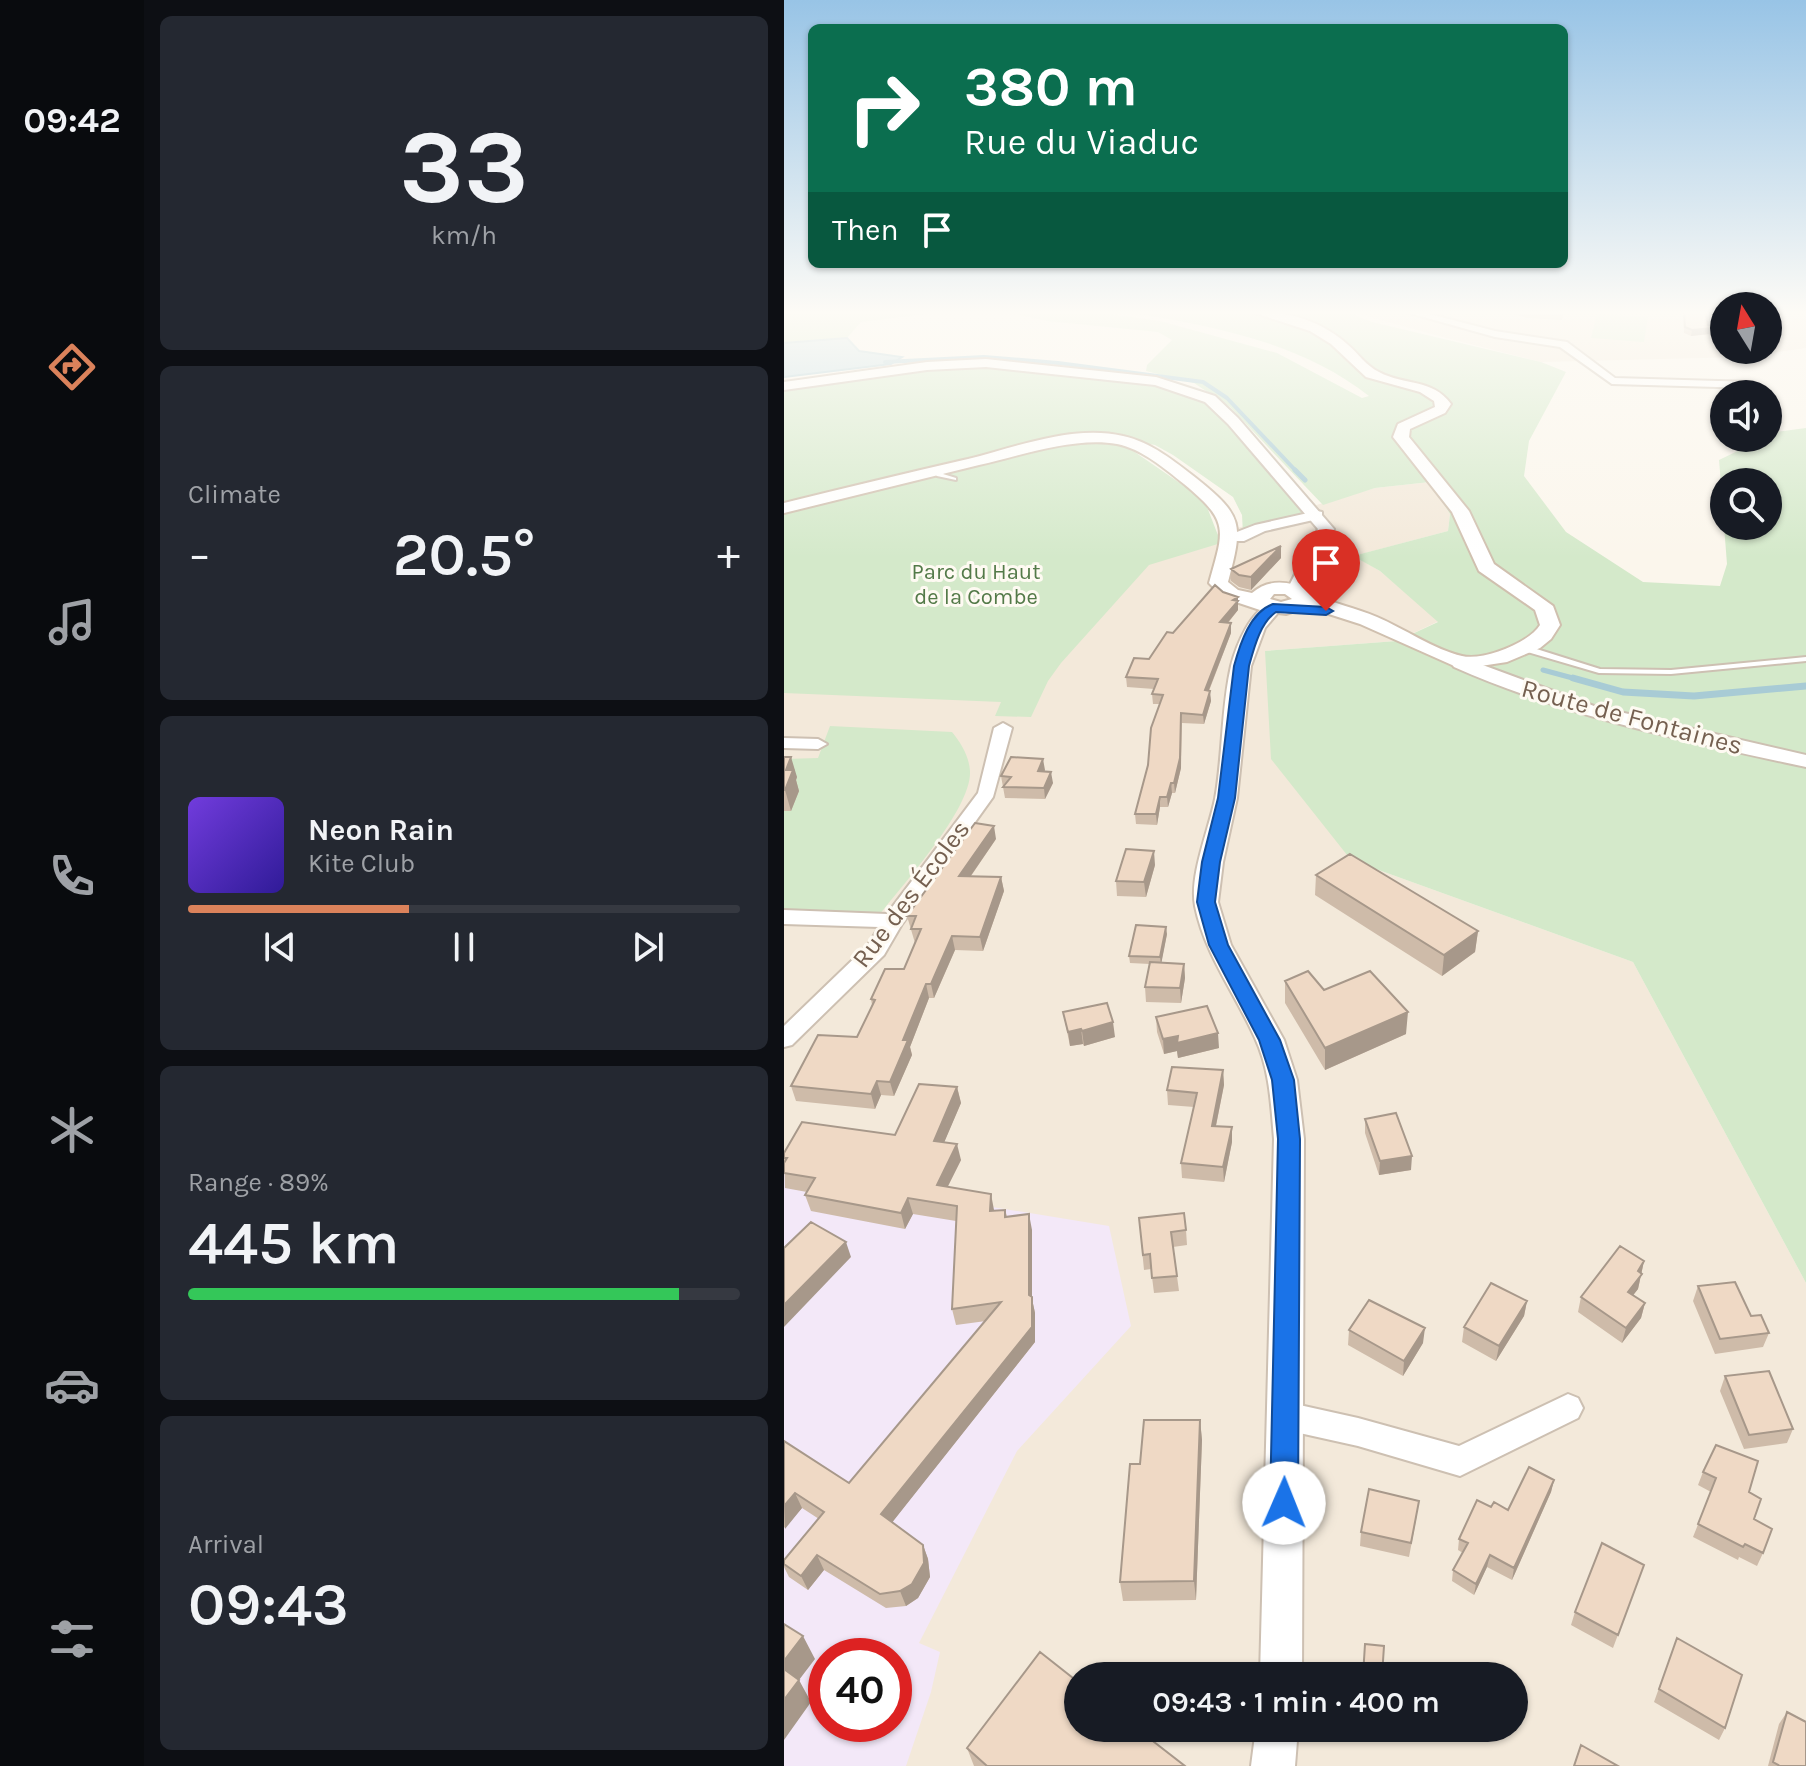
<!DOCTYPE html>
<html lang="en">
<head>
<meta charset="utf-8">
<style>
  :root { --surface:#171b24; --page:#242831; --text:#f1f3f6; --muted:#9ea1a6; --line:#363941; --accent:#db825b }
  body { margin:0; font-family:Karla,sans-serif; background:var(--page); color:var(--text); height:100vh; display:flex; flex-direction:column; font-size:30px; white-space:nowrap }
  * { box-sizing:border-box; margin:0 }
  p { font-size:26px; color:var(--muted) }
  .icon { flex:none; width:44px; height:44px; fill:none; stroke:currentColor; stroke-width:2; stroke-linecap:round; stroke-linejoin:round }
  .map { position:relative; flex:1; overflow:hidden }
  .panel { display:flex; flex-direction:column; gap:16px; padding:16px; background:#0d0f14; width:640px }
  .panel>* { flex:none }
  .hud { position:absolute; left:24px; top:24px; width:760px; height:244px; border-radius:12px; box-shadow:0 2px 6px #0004; background:#0b6e4f; color:#fff; overflow:hidden }
  .needle { width:52px; rotate:349deg }
  .fabs { position:absolute; left:926px; top:292px; display:grid; gap:16px }
  .fabs a { display:grid; place-items:center; width:72px; height:72px; border-radius:50%; background:var(--surface); box-shadow:0 2px 6px #0004; font-size:40px }
  .speed { position:absolute; left:24px; top:1638px; display:flex; gap:16px; font-size:40px; font-weight:700; text-align:center }
  .speed>* { display:grid; place-content:center; width:104px; height:104px; border-radius:50%; background:var(--surface); box-shadow:0 2px 6px #0004; line-height:1 }
  .speed .limit { border:12px solid #d22; background:#fff; color:#111 }
  .pin { position:absolute; display:grid; place-items:center; width:68px; height:68px; color:#fff; margin:-82px -34px; border-radius:50% 50% 50% 0; rotate:-45deg; box-shadow:0 0 8px #0007 }
  .pin .icon { rotate:45deg }
  .me { position:absolute; width:88px; margin:-44px; rotate:1deg; stroke-linejoin:round; filter:drop-shadow(0 0 6px #0008) }
  .turn { display:flex; align-items:center; gap:28px; height:168px; padding:0 24px; font-size:36px }
  .turn .icon { width:104px; height:104px; stroke-width:2.5 }
  .turn b { display:block; font-size:56px; line-height:68px }
  .then { display:flex; align-items:center; height:76px; padding:0 24px; background:#0003; gap:16px; font-size:30px }
  .big { font-size:60px; font-weight:600; line-height:1.1 }
  .panel .tile { flex:1; display:flex; flex-direction:column; justify-content:center; gap:12px; min-width:0; padding:0 28px; border-radius:12px; background:var(--page) }
  .panel .dial { align-items:center; gap:0 }
  .dial b { font-size:104px; line-height:1 }
  .song { display:flex; align-items:center; gap:24px }
  .cover { width:96px; height:96px; border-radius:12px; background:linear-gradient(135deg,hsl(260 70% 55%),hsl(250 70% 35%)) }
  .played { height:8px; border-radius:4px; background:linear-gradient(90deg,var(--accent) 40%,var(--line) 40%) }
  .keys { display:flex; justify-content:space-around; direction:ltr }
  .heat { display:flex; justify-content:space-between; align-items:center; font-size:44px; direction:ltr }
  .charge { height:12px; border-radius:6px; background:linear-gradient(90deg,#34c759 89%,var(--line) 0) }
  .trip { position:absolute; left:280px; top:1662px; width:464px; height:80px; border-radius:40px; background:var(--surface); box-shadow:0 2px 6px #0004; font-weight:600; line-height:80px; text-align:center }
  main { display:flex; flex:1; min-height:0 }
  .tab-bar { display:flex; flex-direction:column; width:144px; justify-content:space-around; align-items:center; background:#090b0e; color:var(--muted) }
  .tab-bar .icon { width:56px; height:56px }
  .tab-bar .on { color:var(--accent) }
  .tab-bar b { font-size:36px; color:var(--text) }
  .map>svg:first-child { display:block }
  .residential { fill:#f3e9da; fill-rule:evenodd }
  .education { fill:#f3e8f8; fill-rule:evenodd }
  .green { fill:#d4e9ca }
  .water { fill:#c1dce4; stroke:#a8cbd5; stroke-width:2 }
  .lines { fill:none; stroke-linecap:round; stroke-linejoin:round }
  .stream-far2 { stroke:#a8cbd5; stroke-width:4 }
  .stream-far1 { stroke:#a8cbd5; stroke-width:5 }
  .stream { stroke:#a8cbd5; stroke-width:7 }
  .service-casing { stroke:#cdc0b2; stroke-width:4 }
  .minor-casing { stroke:#cdc0b2; stroke-width:4 }
  .tertiary-casing { stroke:#cdc0b2; stroke-width:4 }
  .secondary-casing { stroke:#d0c0af; stroke-width:4 }
  .service { fill:#fff; fill-rule:evenodd }
  .minor { fill:#fff; fill-rule:evenodd }
  .tertiary { fill:#fff; fill-rule:evenodd }
  .secondary { fill:#fff; fill-rule:evenodd }
  .wall { fill:#cebba9 }
  .shaded-wall { fill:#a7988a }
  .building { fill:#efd9c5; stroke:#a7988a; stroke-width:2 }
  .route { fill:#1a73e8; stroke:#114b97; stroke-width:2 }
  .labels { text-anchor:middle; dominant-baseline:central; stroke-width:6; stroke-linejoin:round; paint-order:stroke }
  .far-park-label { font-size:22px; fill:#537a48; stroke:#fefaf2 }
  .street-label { font-size:26px; fill:#756050; stroke:#fefaf2 }
</style>
</head>
<body>
<main>
<nav class="tab-bar">
<b>09:42</b>
<svg class="icon on" aria-label="directions" viewBox="0 0 24 24"><path d="M12 3l9 9-9 9-9-9zM9 14v-3h6M13 9l2 2-2 2"/></svg>
<svg class="icon" aria-label="music" viewBox="0 0 24 24"><path d="M9 18V5l10-2v13"/><circle cx="6" cy="18" r="3"/><circle cx="16" cy="16" r="3"/></svg>
<svg class="icon" aria-label="phone" viewBox="0 0 24 24"><path d="M5 4h4l2 5-3 2q2 4 5 5l2-3 5 2v4C11 20 4 13 5 4z"/></svg>
<svg class="icon" aria-label="climate" viewBox="0 0 24 24"><path d="M12 3v18M4 7l16 10M4 17L20 7"/></svg>
<svg class="icon" aria-label="car" viewBox="0 0 24 24"><path d="M5 17H2v-5l4-1 3-4h7l3 4 3 1v5h-3M9 17h6M6 11h13"/><circle cx="7" cy="17" r="2"/><circle cx="17" cy="17" r="2"/></svg>
<svg class="icon" aria-label="filters" viewBox="0 0 24 24"><path d="M4 7h16M4 17h16"/><circle cx="9" cy="7" r="2"/><circle cx="15" cy="17" r="2"/></svg>
</nav>
<section class="panel">
<div class="tile dial"><b>33</b><p>km/h</p></div>
<div class="tile"><p>Climate</p>
<div class="heat"><a>−</a><b class="big">20.5°</b><a>+</a></div>
</div>
<div class="tile">
<div class="song"><i class="cover"></i><div><b>Neon Rain</b><p>Kite Club</p></div></div>
<div class="played"></div>
<div class="keys"><svg class="icon" aria-label="previous" viewBox="0 0 24 24"><path d="M18 5L8 12l10 7zM5 5v14"/></svg><svg class="icon" aria-label="pause" viewBox="0 0 24 24"><path d="M8 5v14M16 5v14"/></svg><svg class="icon" aria-label="next" viewBox="0 0 24 24"><path d="M6 5l10 7-10 7zM19 5v14"/></svg></div>
</div>
<div class="tile"><p>Range · 89%</p><b class="big">445 km</b><div class="charge"></div></div>
<div class="tile"><p>Arrival</p><b class="big">09:43</b></div>
</section>
<div class="map">
<svg width="1022" height="1766" viewBox="0 0 1022 1766">
  <rect width="100%" height="100%" fill="#fbf6ec"/>
  <path class="residential" d="M575,311H940V350H984V311H1022V348L958,357L757,362L655,336L586,317Z
    M646,482L666,514L664,531L570,556L596,571L655,621L613,641L481,651L567,860L849,962L1022,1283V1766H0V678L268,668L349,576L381,549L591,488ZM42,1656H110V1724H42ZM294,1676H730V1728H294Z"/>
  <path class="education" d="M0,1173L325,1226L347,1326L233,1451L135,1643L156,1652L147,1692L122,1766H0ZM42,1656H110V1724H42Z"/>
  <path class="green" d="M0,311H304L376,321L493,353L578,398L585,396C514,340 423,325 336,311H561L588,322L757,362L782,372L745,441L740,476L782,532L859,582L936,586L943,564L940,526H984V482H940V520L935,460L993,432L1022,428V1283L849,962L567,860L487,759L481,651L613,641L654,622L596,571L569,556L664,531L666,514L646,482L591,488L539,505L446,407L410,383L362,371L363,365L388,340L374,332L263,321L221,312L166,311L77,322L63,338L0,343Z
    M813,314L864,317L860,342L807,338Z
    M199,365L367,383L425,400L526,513L459,534L458,515L449,497L389,455L371,445L317,435L0,504V390L145,367Z
    M299,441L328,442L342,446L406,490L423,507L437,543L365,565L277,663L264,681L247,717L211,716L217,702L0,693V511Z
    M46,726L168,732C177,743 185,756 186,771C188,808 120,883 96,914L0,911V759L34,758Z"/>
  <path class="water" d="M63,338L75,351L118,357L107,364L0,377V343Z"/>
  <g class="lines">
    <path class="stream-far2" d="M101,362L200,357L274,363L419,382L443,398L513,472"/>
    <path class="stream-far1" d="M511,470L521,480
      M759,670L796,680"/>
    <path class="stream" d="M789,678L839,692L910,696L1022,686"/>
    <defs>
      <path id="service" d="M159,467L162,469L159,474L172,478V480L153,476L152,475L157,468Z
        M737,646H743L816,669L887,670L1022,657V661L887,674L815,673L737,650Z"/>
      <path id="minor" d="M618,311H634L711,331L783,342L831,378L969,382L974,385L969,388L828,384L776,347L711,337Z
        M921,311H931L933,330L924,328Z
        M533,511L538,512V518L481,531L460,541H447L440,537L471,525Z
        M219,723L228,728L209,797L118,924L100,955L8,1045L0,1047V1026L84,945L95,927L0,924V910L103,914L194,793L210,728Z
        M0,738L34,739L43,744L34,749L0,748Z
        M784,1394L794,1398L799,1408L794,1418L676,1476L574,1446L502,1430L492,1426L487,1416L492,1406L502,1402L574,1418L675,1446Z"/>
      <path id="tertiary" d="M202,359L372,377L431,396L454,418L550,529L525,576L521,596H509L506,584L534,529L444,424L421,402L371,385L202,367L143,370L0,390V382L143,362Z
        M489,603L498,608L481,628L467,666L453,798L439,862L434,902L447,945L500,1040L513,1080L520,1139L518,1676H476L490,1139C487,1105 486,1070 471,1038C451,993 421,955 411,906C405,876 425,829 431,799C439,756 437,709 447,666C452,646 467,608 489,603Z
        M677,657L810,706L1022,755V767C902,741 783,717 670,667L667,663Z
        M472,1728H514L511,1766H467Z"/>
      <path id="secondary" d="M465,311C501,311 535,319 563,344C574,353 582,366 595,372C621,386 648,378 667,404L661,413L626,429L625,437L685,511L710,564L769,606L776,625L767,639L756,648L723,662L677,669L576,624L523,607L502,614L479,611L440,598L425,583C440,529 446,522 400,484C380,468 358,449 333,444C292,436 235,456 195,465C130,481 65,497 0,513V503C61,488 122,473 184,459C232,447 290,424 339,436C367,442 390,461 412,478C460,516 459,525 444,582L454,590L468,593C485,578 505,581 525,590L528,595C549,603 572,608 593,617C619,628 651,650 678,656C699,661 745,643 756,625L751,610L695,571L668,512L609,437L614,424L651,407L650,401L636,392L582,377L547,344L526,331ZM490,594H501L508,599L497,602L486,599Z"/>
    </defs>
    <use href="#service" class="service-casing"/>
    <use href="#minor" class="minor-casing"/>
    <use href="#tertiary" class="tertiary-casing"/>
    <use href="#secondary" class="secondary-casing"/>
    <use href="#service" class="service"/>
    <use href="#minor" class="minor"/>
    <use href="#tertiary" class="tertiary"/>
    <use href="#secondary" class="secondary"/>
  </g>
  <path class="wall" d="M729,311H780L778,320L744,318L729,314Z
    M899,311H921L924,325L934,326L933,311H940V333L907,336L900,333Z
    M497,546V558L467,590L455,587L447,581V569Z
    M439,592L454,597V610L444,623L447,633L425,691L427,701L420,724L398,723L397,768L391,793H388L384,807H376L373,825L352,824L351,814L364,765L376,704H369L368,694L370,689L343,687L342,677L365,659L389,633Z
    M0,757L13,777L12,780L15,791L7,811H0Z
    M261,770L260,772L269,783L261,799L221,798L217,776Z
    M212,839L187,876L217,877L220,891L199,951L171,950L150,998H145L126,1047L128,1055L110,1096L97,1095L91,1109L12,1101L7,1086L73,1037L88,1005L87,999L120,969L131,943L123,916Z
    M371,865L362,897L333,896L332,881Z
    M532,875L694,931L691,952L658,976L531,895Z
    M383,934L377,963L400,964L401,978L397,1003L362,1002L361,987L366,964L346,963L345,956Z
    M501,981L540,990L622,1034L541,1070L501,1003Z
    M279,1012L331,1037L300,1046L299,1044L286,1046Z
    M372,1017L435,1048L394,1058L393,1051L380,1054L373,1032Z
    M439,1070L440,1085L432,1126L448,1127V1142L440,1182L398,1178L397,1163L410,1107L384,1105L383,1090Z
    M173,1087L177,1103L160,1142L177,1160L164,1186L210,1211L221,1210L223,1216L248,1230V1299L251,1313V1342L108,1522L139,1545L144,1559L146,1577L134,1598L122,1606L102,1608L40,1570L24,1590L5,1577L0,1567V1560L35,1519L18,1508L0,1528V1441L65,1483L202,1321L172,1325L168,1309L172,1221L129,1214L121,1229L27,1211L21,1195L23,1192L1,1188L0,1153L111,1135Z
    M581,1119L627,1170L595,1175L581,1133Z
    M355,1218L402,1230L403,1245L389,1247L395,1291L370,1293L367,1269L360,1270Z
    M860,1261L854,1289L849,1295L861,1303L857,1318L838,1343L794,1312L797,1297Z
    M914,1286L967,1316L985,1333L979,1347L931,1354L909,1301Z
    M743,1301L740,1316L712,1361L678,1342L680,1327Z
    M565,1330L639,1343L619,1376L564,1345Z
    M941,1376L1009,1429L1003,1443L960,1449L936,1391Z
    M416,1420L418,1440L412,1600L339,1601L336,1582Z
    M919,1472L965,1492L970,1519L979,1553L973,1566L955,1557L954,1560L909,1537L927,1492L914,1485Z
    M770,1480L767,1492L728,1580L703,1567L690,1595L668,1581L669,1570L679,1553L674,1550L675,1539L707,1507L724,1510Z
    M633,1515L625,1557L576,1546L577,1532Z
    M860,1565L829,1648L787,1625L791,1612Z
    M893,1638L941,1728L935,1740L870,1702Z
    M1003,1712L1022,1766H984L995,1724Z
    M183,1748L401,1766H190Z"/>
  <path class="shaded-wall" d="M940,327L939,332L907,336L908,330Z
    M497,546V558L467,590V577Z
    M454,597V610L436,632V622L449,600Z
    M447,623V633L421,700V690Z
    M426,691L427,701L420,724L419,715Z
    M397,713V768L391,793L390,783Z
    M7,757L13,777L12,780L15,791L7,811L1,790L0,769Z
    M259,759L261,770L255,782L254,771Z
    M267,772L269,783L261,799L260,788Z
    M387,783L388,793L384,807L383,797Z
    M376,797V807L373,825L372,814Z
    M210,826L212,839L177,890L175,876Z
    M370,851L371,865L362,897L360,882Z
    M217,877L220,891L199,951L196,937Z
    M382,927L383,934L377,965L376,957Z
    M694,931L691,952L658,976L660,955Z
    M168,936L171,950L150,998L147,984Z
    M400,964L401,978L397,1003L396,988Z
    M142,984L145,998L126,1047L128,1055L110,1096L106,1082L119,1040Z
    M624,1012L622,1034L541,1070V1048Z
    M329,1022L331,1037L300,1046L298,1031Z
    M297,1029L299,1044L286,1046L284,1032Z
    M434,1033L435,1048L394,1058L393,1051L380,1054L379,1039L394,1036Z
    M439,1070L440,1085L429,1140L428,1126Z
    M93,1081L97,1095L91,1109L87,1094Z
    M173,1087L177,1103L154,1157L150,1141Z
    M448,1127V1142L440,1182L439,1167Z
    M173,1144L177,1160L157,1200L153,1185Z
    M628,1156L627,1170L595,1175L596,1161Z
    M207,1194L210,1210V1227L206,1211Z
    M124,1198L129,1214L121,1229L117,1213Z
    M245,1214L248,1230V1299L251,1313V1342L103,1529L97,1514L245,1295Z
    M62,1242L67,1257L0,1327V1305Z
    M860,1261L854,1289L840,1307L844,1292Z
    M743,1301L740,1316L712,1361L715,1346Z
    M861,1303L857,1318L838,1343L842,1328Z
    M641,1328L639,1343L619,1376L620,1361Z
    M416,1420L418,1440L412,1600L410,1581Z
    M770,1480L767,1492L728,1580L730,1568Z
    M11,1493L18,1508L1,1529L0,1506Z
    M139,1545L144,1559L146,1577L134,1598L122,1606L116,1591Z
    M33,1555L40,1570L24,1590L17,1576Z
    M706,1555L703,1567L690,1595L692,1584Z
    M19,1636L31,1659L15,1680L27,1702L0,1740V1661Z"/>
  <path class="building" d="M900,311H921L924,325L936,327L935,311H940V327L908,330L901,327Z
    M497,546L467,577L455,575L447,569Z
    M431,585L439,592L454,597L449,600L454,601L436,622L447,623L421,690L426,691L419,715L397,713L396,758L390,783H387L383,797H376L372,814H351L364,765L367,728L379,695L368,694L374,679L342,677L350,658L365,659L383,632L389,633Z
    M0,757H7L2,770H9L1,790H0Z
    M227,757L259,759L254,771L267,772L260,788L219,787L227,777L217,776Z
    M191,823L210,826L175,876L217,877L196,937L168,936L147,984H142L119,1040H124L106,1082L93,1081L87,1094L7,1086L34,1035L73,1037L91,1000L87,999L101,969H120L137,929H127L132,916H123Z
    M342,849L370,851L360,882L332,881Z
    M566,854L694,931L660,955L532,875Z
    M352,925L382,927L376,957L345,956Z
    M366,962L400,964L396,988L361,987Z
    M524,971L540,990L586,971L624,1012L541,1048L501,981Z
    M323,1003L329,1022L298,1031L297,1029L284,1032L279,1012Z
    M423,1006L434,1033L393,1043L394,1036L379,1039L372,1017Z
    M388,1067L439,1070L428,1126L448,1127L439,1167L397,1163L413,1093L383,1090Z
    M135,1084L173,1087L150,1141L173,1144L153,1185L207,1194L206,1211L221,1210V1217L245,1214V1295L248,1297V1327L97,1514L139,1545L140,1563L128,1584L116,1591L96,1594L33,1555L17,1576L0,1564V1560L40,1512L11,1493L0,1506V1441L65,1483L217,1302L168,1309L173,1206L124,1198L117,1213L21,1195L31,1178L0,1173V1163L3,1158H0V1153L18,1122L111,1135Z
    M612,1113L628,1156L596,1161L581,1119Z
    M400,1213L402,1230L387,1232L393,1276L368,1278L366,1254L359,1255L355,1218Z
    M27,1222L62,1242L0,1305V1248Z
    M836,1246L860,1261L854,1271L858,1274L844,1292L861,1303L842,1328L797,1297Z
    M951,1282L967,1316L977,1315L985,1333L936,1339L914,1286Z
    M707,1283L743,1301L715,1346L680,1327Z
    M585,1300L641,1328L620,1361L565,1330Z
    M985,1371L1009,1429L965,1435L941,1376Z
    M360,1420H416L410,1581L336,1582L346,1464H356Z
    M932,1445L974,1461L965,1492L977,1499L970,1519L988,1529L979,1553L961,1544L959,1547L914,1524L932,1478L919,1472Z
    M745,1467L770,1480L730,1568L706,1555L692,1584L669,1570L684,1543L675,1539L693,1500L707,1507L710,1502L724,1510Z
    M585,1489L635,1501L627,1543L577,1532Z
    M818,1543L860,1565L834,1635L791,1612Z
    M0,1624L19,1636L0,1661Z
    M893,1638L958,1675L941,1728L875,1689Z
    M581,1644L600,1646L598,1676H579Z
    M256,1652L294,1682V1728H352L401,1766H203L183,1748Z
    M0,1669L15,1680L0,1700Z
    M1003,1712L1022,1722V1766H996L989,1762Z
    M797,1745L834,1766H790Z"/>
  <linearGradient id="sky" x2="0" y2="1"><stop stop-color="#98c4e6"/><stop offset="0.56" stop-color="#fdfbf6"/><stop offset="1" stop-color="#fdfbf6" stop-opacity="0"/></linearGradient>
  <rect width="1022" height="558" fill="url(#sky)"/>
  <path class="route" d="M489,604L542,607L549,611L542,615L492,612C476,623 470,648 465,666L451,798L436,862L431,902L444,945L496,1040L510,1080L516,1139L514,1503L510,1512L500,1517L490,1512L486,1503L494,1139L488,1080L475,1040L425,945L413,902L418,862L434,798L450,666C456,644 466,612 489,604Z"/>
  <g class="labels">
    <g class="far-park-label">
      <text x="192" y="572">Parc du Haut<tspan x="192" dy="25">de la Combe</tspan></text>
    </g>
    <g class="street-label">
      <text transform="translate(848 717) rotate(15)">Route de Fontaines</text>
      <text transform="translate(127 894) rotate(-53)">Rue des Écoles</text>
    </g>
  </g>
</svg>
<div class="fabs">
<a><svg class="needle" viewBox="-14 -14 28 28"><path d="M0-13l5 13h-10z" fill="#e53935"/><path d="M0 13l5-13h-10z" fill="#9ea1a6"/></svg></a>
<a><svg class="icon" aria-label="sound" viewBox="0 0 24 24"><path d="M4 9h4l5-4v14l-5-4H4zM17 9q2 3 0 6"/></svg></a>
<a><svg class="icon" aria-label="search" viewBox="0 0 24 24"><circle cx="10" cy="10" r="6"/><path d="M15 15l6 6"/></svg></a>
</div>
<div class="speed"><div class="limit">40</div></div>
<div class="pin" style="left:542px;top:611px;background:#d93025"><svg class="icon" aria-label="arrive" viewBox="0 0 24 24"><path d="M6 21V4h12l-3 4 3 4H6"/></svg></div>
<svg class="me" style="left:500px;top:1503px" viewBox="-20 -20 40 40"><circle r="19" fill="#fff"/><path d="M0-13L10 11 0 6-10 11z" fill="#1a73e8"/></svg>
<div class="trip">09:43 · 1 min · 400 m</div>
<div class="hud">
<div class="turn"><svg class="icon" aria-label="right" viewBox="0 0 24 24"><path d="M7 20v-9h11M14 6l5 5-5 5"/></svg><div><b>380 m</b>Rue du Viaduc</div></div>
<div class="then">Then<svg class="icon" aria-label="arrive" viewBox="0 0 24 24"><path d="M6 21V4h12l-3 4 3 4H6"/></svg></div>
</div>
</div>
</main>
</body>
</html>
